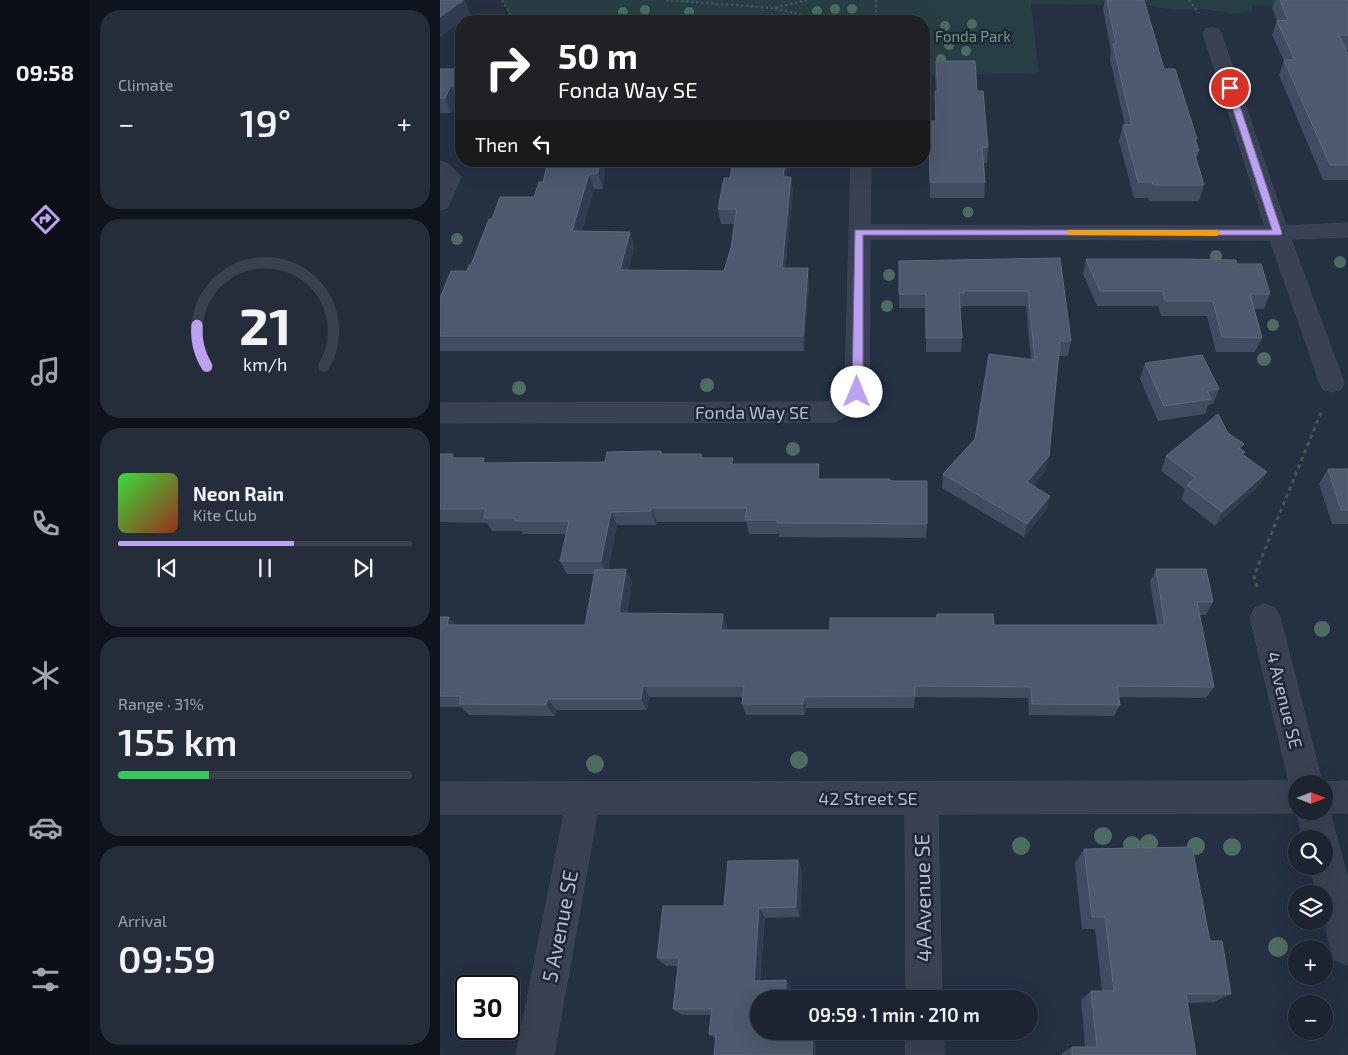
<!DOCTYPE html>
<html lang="en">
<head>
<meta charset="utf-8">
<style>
  :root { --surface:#1c2432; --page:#252c3a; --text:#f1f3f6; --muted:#a0a4ac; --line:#3a414d; --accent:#bca0f2 }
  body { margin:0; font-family:"Exo 2",sans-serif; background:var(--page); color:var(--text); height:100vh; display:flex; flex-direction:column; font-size:19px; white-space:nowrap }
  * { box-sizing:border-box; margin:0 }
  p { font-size:16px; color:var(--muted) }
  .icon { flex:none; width:28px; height:28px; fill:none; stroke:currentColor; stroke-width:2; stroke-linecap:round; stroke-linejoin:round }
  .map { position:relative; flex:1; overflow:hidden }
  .details { display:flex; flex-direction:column; gap:10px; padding:10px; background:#0f141c; width:350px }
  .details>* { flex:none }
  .guide { position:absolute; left:15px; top:15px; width:475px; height:152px; border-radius:20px; box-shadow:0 5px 20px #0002,0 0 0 1px var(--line); background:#202124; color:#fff; overflow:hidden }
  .needle { width:32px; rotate:90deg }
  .fabs { position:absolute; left:848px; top:775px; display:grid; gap:10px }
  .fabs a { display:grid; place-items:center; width:45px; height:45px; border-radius:50%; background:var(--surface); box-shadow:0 5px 20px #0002,0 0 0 1px var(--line); font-size:25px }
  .speed { position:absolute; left:15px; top:975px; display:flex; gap:10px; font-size:25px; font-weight:700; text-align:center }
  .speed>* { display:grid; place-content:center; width:65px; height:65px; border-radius:50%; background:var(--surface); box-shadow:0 5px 20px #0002,0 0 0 1px var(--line); line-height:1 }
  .speed .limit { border:2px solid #111; border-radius:8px; background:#fff; color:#111 }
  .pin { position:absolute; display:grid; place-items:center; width:42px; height:42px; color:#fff; margin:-21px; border:2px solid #fff; border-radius:50%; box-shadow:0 1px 5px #0007 }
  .me { position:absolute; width:55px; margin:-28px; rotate:0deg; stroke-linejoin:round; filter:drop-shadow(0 0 4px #0008) }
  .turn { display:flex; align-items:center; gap:18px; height:105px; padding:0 20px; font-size:22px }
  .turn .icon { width:65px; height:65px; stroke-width:2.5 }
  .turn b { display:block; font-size:35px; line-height:42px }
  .then { display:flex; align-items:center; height:48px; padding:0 20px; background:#0003; gap:10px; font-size:19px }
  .big { font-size:38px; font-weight:600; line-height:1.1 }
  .details .widget { flex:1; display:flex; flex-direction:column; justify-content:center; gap:8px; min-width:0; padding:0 18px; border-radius:20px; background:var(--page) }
  .details .dial { align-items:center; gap:0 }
  .dial svg { height:130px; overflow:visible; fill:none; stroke:var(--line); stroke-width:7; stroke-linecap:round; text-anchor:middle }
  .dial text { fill:var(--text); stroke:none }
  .song { display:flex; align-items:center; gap:15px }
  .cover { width:60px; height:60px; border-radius:8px; background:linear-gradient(135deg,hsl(120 70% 55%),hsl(10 70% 35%)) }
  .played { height:5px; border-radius:2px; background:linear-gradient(90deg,var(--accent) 60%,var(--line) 60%) }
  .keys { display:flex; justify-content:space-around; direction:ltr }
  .heat { display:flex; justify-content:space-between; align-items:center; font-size:28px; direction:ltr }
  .charge { height:8px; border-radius:4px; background:linear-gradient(90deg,#34c759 31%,var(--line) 0) }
  .trip { position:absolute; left:310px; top:990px; width:288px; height:50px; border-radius:25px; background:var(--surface); box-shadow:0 5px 20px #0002,0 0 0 1px var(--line); font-weight:600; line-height:50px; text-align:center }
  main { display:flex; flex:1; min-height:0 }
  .menu { display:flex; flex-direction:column; width:90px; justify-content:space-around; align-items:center; background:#0b0e14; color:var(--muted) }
  .menu .icon { width:35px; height:35px }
  .menu .on { color:var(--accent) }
  .menu b { font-size:22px; color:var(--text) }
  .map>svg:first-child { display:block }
  .green { fill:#273f44 }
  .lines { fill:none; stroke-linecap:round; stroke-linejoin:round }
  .minor-casing { stroke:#434b5c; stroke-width:1 }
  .path-far1 { stroke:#40585b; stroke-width:2.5; stroke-dasharray:2.5 2.5; stroke-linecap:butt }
  .path { stroke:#40585b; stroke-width:3; stroke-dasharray:4 4; stroke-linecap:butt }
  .minor { fill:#394252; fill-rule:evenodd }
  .tree { fill:#4c6c62 }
  .wall { fill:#404d61 }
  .shaded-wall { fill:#303c50 }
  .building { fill:#4d596d; stroke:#5d697c }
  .route { fill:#bca0f2; stroke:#7a689d }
  .slow { fill:#f59e0b }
  .labels { text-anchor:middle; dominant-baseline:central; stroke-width:5; stroke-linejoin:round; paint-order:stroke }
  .far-park-label { font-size:15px; fill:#6c9e7b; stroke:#1e2738 }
  .street-label { font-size:18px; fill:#b6becc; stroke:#1e2738 }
  .near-street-label { font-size:21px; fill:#b6becc; stroke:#1e2738 }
</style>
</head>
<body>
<main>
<nav class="menu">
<b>09:58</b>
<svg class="icon on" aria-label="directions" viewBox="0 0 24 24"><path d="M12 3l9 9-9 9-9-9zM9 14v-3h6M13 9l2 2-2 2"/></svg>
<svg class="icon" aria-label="music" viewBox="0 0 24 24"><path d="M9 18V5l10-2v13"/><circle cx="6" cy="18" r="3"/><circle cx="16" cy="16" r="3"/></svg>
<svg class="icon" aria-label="phone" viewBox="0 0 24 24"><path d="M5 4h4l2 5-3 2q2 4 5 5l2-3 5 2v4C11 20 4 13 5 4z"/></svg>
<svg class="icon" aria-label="climate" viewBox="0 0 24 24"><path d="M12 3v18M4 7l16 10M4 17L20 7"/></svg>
<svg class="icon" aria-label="car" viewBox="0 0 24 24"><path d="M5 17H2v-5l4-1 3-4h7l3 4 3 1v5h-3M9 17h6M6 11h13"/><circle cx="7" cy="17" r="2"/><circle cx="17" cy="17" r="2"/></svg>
<svg class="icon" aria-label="filters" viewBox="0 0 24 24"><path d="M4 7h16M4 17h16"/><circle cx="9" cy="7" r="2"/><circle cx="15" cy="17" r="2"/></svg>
</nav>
<section class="details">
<div class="widget"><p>Climate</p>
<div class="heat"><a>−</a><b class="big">19°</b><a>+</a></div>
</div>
<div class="widget dial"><svg viewBox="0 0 100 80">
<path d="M14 69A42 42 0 1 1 86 69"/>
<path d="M14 69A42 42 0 0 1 8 44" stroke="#bca0f2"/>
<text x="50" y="56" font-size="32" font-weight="700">21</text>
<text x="50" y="72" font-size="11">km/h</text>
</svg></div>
<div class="widget">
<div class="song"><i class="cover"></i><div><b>Neon Rain</b><p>Kite Club</p></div></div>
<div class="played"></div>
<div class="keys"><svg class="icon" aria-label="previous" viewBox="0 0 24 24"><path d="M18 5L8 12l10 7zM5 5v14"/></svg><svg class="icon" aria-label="pause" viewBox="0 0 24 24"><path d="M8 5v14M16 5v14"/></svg><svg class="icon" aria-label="next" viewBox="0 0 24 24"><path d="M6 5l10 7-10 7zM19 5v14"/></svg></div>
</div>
<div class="widget"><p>Range · 31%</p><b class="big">155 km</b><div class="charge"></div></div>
<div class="widget"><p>Arrival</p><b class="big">09:59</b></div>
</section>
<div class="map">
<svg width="908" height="1055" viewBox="0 0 908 1055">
  <rect width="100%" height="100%" fill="#253043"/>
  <path class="green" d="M64,0H908V7L812,6V12L794,14L763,9L734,10L706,5L591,4L599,73L484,75V21H72Z"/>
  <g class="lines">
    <defs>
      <path id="minor" d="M772,28L778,29L781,33L846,226L908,223V237L851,239L904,383L901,389L892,392L883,389L880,383L830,240L430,239L429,392C422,405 408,417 394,422L0,423V403L388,402L405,388L411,161H431L430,225L825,226L763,33L766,29Z
        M0,161L7,163L21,177L7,208L0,210Z
        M825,604L835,608L840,617L882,782L908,781V813H890L908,879V965L895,960C886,938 884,917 884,894H877L870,866H884V839H863L857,813L498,814L502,999H466L465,814H157L114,1055H76L124,814H0V782L849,781L810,617L815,608ZM856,784H884V811H856Z
        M466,1031H504V1055H466Z"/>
    </defs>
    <use href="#minor" class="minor-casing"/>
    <path class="path-far1" d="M62,0L73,18L72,21
      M226,0L334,8
      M367,0L334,8L385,21
      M436,0V21
      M749,0L759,13"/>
    <path class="path" d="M817,587L814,576L882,410"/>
    <use href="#minor" class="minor"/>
  </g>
  <g class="tree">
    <circle cx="395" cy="9" r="5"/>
    <circle cx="412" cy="9" r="5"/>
    <circle cx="205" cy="10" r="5"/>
    <circle cx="377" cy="11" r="5"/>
    <circle cx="183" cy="12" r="5"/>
    <circle cx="249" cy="12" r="5"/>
    <circle cx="532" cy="24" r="5"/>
    <circle cx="505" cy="26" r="5"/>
    <circle cx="556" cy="38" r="5"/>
    <circle cx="509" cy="45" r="5"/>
    <circle cx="526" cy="51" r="5"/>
    <circle cx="501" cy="59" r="5"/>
    <circle cx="528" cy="212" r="5.5"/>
    <circle cx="17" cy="239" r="6"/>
    <circle cx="776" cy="256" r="6"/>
    <circle cx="900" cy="262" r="6"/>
    <circle cx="449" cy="275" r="6"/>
    <circle cx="447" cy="306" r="6"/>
    <circle cx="833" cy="325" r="6"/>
    <circle cx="824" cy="359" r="7"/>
    <circle cx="267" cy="385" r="7"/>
    <circle cx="79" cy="388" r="7"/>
    <circle cx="353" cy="449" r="7"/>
    <circle cx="882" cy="629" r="8"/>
    <circle cx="359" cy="760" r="9"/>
    <circle cx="155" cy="764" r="9"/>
    <circle cx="663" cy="836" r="9"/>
    <circle cx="709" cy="843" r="9"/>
    <circle cx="692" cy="845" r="9"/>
    <circle cx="581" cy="846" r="9"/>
    <circle cx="756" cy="846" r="9"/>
    <circle cx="792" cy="847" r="9"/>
    <circle cx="838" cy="947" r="10"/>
  </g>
  <path class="wall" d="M665,0H704L724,69L757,139L756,143L759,151L756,159L764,185L759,201H709L708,198H694L679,141L683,125H685L670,60L671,51L663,9Z
    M835,0H908V50H906L908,54V180H883L839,75L844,61L832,35L837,21L832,8Z
    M496,61L537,91L548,147L547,163H544L545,182L544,198H490L489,137V121H495V91H496L495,77Z
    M0,69H21V101L17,100L11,113H0Z
    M112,161H166L163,189H154L142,231L190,232L194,247L188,271H284L291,248L294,224H281L278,209L290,178L293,161H348L346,177H351L353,193L345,268L369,284L364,351H0V298L27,271L31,265L52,219L94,197L103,182L112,165Z
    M620,258L631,341L628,356H619L606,470L593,486L610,496L607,509L584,537L502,488L503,474L535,439L591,359L586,306H523L522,308H520L522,338L521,352H486L485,308H459V261Z
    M646,259L797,264L830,294L824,309H814L822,338L815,352H776L767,316H721L718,306H657L643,274Z
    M705,363L779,389L773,404L768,405L765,414L718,421L700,379Z
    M788,433L802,450L805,452L803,455L827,472L819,486L775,526L741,499L745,489L721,471L726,456Z
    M221,451L222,454H261L262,458L294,464L380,479L450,481L487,524L486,538L339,537V534H309L306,522H217L216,525H177L168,570L192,582L187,614L287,626V630H390L496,618L497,614L554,625H717L710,582L716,569L773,602L766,615H760L774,687L766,698L679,697L680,705L674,716L589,715L588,698L475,697L474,708H366L365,715H306L302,704L303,697H209L207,710H116L115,716L29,715L21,707H0V617H9L16,625H145L155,574H127L120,561L126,534H83L81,531H52L47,523L0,522V454L16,458L47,463L165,462Z
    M888,469H908V524H892L879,484Z
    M644,849L770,941L791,994L774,1002L747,1003L756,1055H622V1053L632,1047H645L641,1000L651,991H662L655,929H642L635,863Z
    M358,860L362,872L360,917L325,918L320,981L346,980L351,987L319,1031H376V1055H274L276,1039L269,1034L271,1015H242L233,1009L238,966H226L217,958L284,906Z"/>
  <path class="shaded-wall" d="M23,0H25L31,15L0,37V17Z
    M11,85L17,100L11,113L5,98Z
    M160,161H166L163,189L158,173Z
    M345,161H348L345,193L343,177Z
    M149,174L154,189L138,247L132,231Z
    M351,177L353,193L344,284L342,268Z
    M190,232L194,247L185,286L180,270Z
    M368,268L369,284L364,351L363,336Z
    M609,456L606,470L585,496L587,482Z
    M379,464L380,478L378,479Z
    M827,472L819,486L775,526L782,512Z
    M610,496L607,509L584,537L587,524Z
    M211,508L217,522L216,525L211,511Z
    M171,512L177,525L167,574L161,561Z
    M186,569L192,582L185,626L179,613Z
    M283,614L287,626L285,642L281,630Z
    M9,617L20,629L7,625Z
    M203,686L209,697L207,710L201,699Z
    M364,697L366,708L365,715L363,704Z
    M108,699L116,710L115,716L106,705Z
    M358,860L362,872L360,917L356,907Z
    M319,908L325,918L319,988L314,981Z
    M346,980L351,987L350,999H346Z
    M373,1031H376V1055H372Z"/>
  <path class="building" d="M0,0H23L0,17Z
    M667,0H704L724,69H735L757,139H755L759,151H754L764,185H713L712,182H698L683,125H692L673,44H676Z
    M840,0H908V35H899L908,54V165H890L844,60H855L837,21L848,20Z
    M496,61H535L537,91H543L548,147H542L545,182H490L489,121H496L495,91H498Z
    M0,69H21V87L11,85L5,98H0Z
    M112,161H160L158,173L149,174L132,231L190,232L180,270L284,271L291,248L297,209H278L284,178H290L293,161H345L343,177H351L342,268H368L363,336H0V298L11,271H27L29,265H31L49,219H52L60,197H94L99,182H103L107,165H112Z
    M620,258L631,341H620L609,456L587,482L610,496L587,524L503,474L535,439L549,354L595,360L588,291H524V293H519L522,338H486V294H459V261Z
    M646,259H742L796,260L797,264H821L830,294H810L822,338L782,337L773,301H725L723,291H660Z
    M762,355L779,389L767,391L771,399L724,406L705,363Z
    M778,414L788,433L804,444L799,448L805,452L802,454L827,472L782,512L747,485L755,478L726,456Z
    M221,451V454H261V458H293L292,464H379L378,479H450V481H487V524L337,523V520H305L307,508H211V511L171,512L161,561H120L129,521H75V518H44L46,509H0V454H13L12,458H44L43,463L165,462L167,452Z
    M888,469H908V510H901Z
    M186,569L179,613L283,614L281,630H390V618H497V614H553L554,625H725L716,569H766L773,602H757L774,687L677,686L680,705L592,704L591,687L475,686V696L364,697L363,704H302L304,686H203L201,699H108L106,705L19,704L21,696H0V617H9L7,625H145L155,570Z
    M752,847L770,941H782L791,994H746L756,1055H632V1047H657L651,991H674L665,917H652L644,849Z
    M358,860L356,907L319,908L314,981L346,980V999H319V1031H373L372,1055H274L276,1034H269L272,1009H233L239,958H217L223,906H284L288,861Z"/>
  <path class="route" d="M787,86L794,88L842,233L841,235H423V392L417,396L414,395L412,392L415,230H832L786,88Z"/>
  <path class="slow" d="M627,230H777L781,233L777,236L630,235L626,232Z"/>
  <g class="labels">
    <g class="far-park-label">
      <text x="533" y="36">Fonda Park</text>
    </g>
    <g class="street-label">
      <text x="312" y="412">Fonda Way SE</text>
      <text transform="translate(845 700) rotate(76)">4 Avenue SE</text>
      <text x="428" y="798">42 Street SE</text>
    </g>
    <g class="near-street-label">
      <text transform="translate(482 898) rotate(-91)">4A Avenue SE</text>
      <text transform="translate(119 926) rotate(-79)">5 Avenue SE</text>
    </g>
  </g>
</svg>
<div class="fabs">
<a><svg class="needle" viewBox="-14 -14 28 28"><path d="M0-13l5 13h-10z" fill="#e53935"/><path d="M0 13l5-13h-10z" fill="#a0a4ac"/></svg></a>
<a><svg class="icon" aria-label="search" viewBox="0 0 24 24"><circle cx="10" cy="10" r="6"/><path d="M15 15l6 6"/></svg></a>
<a><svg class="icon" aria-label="layers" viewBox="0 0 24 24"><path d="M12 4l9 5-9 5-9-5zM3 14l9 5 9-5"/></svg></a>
<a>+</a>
<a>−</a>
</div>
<div class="speed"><div class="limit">30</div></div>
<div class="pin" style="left:790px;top:88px;background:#d93025"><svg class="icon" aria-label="arrive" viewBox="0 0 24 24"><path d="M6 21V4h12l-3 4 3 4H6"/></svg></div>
<svg class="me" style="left:417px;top:392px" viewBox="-20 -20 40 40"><circle r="19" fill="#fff"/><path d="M0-13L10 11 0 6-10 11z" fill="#bca0f2"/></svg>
<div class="trip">09:59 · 1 min · 210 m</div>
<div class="guide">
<div class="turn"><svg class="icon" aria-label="right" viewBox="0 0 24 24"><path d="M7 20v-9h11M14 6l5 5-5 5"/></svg><div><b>50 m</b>Fonda Way SE</div></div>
<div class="then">Then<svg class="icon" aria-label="left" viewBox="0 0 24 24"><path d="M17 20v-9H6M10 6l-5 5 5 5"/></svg></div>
</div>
</div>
</main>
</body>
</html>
